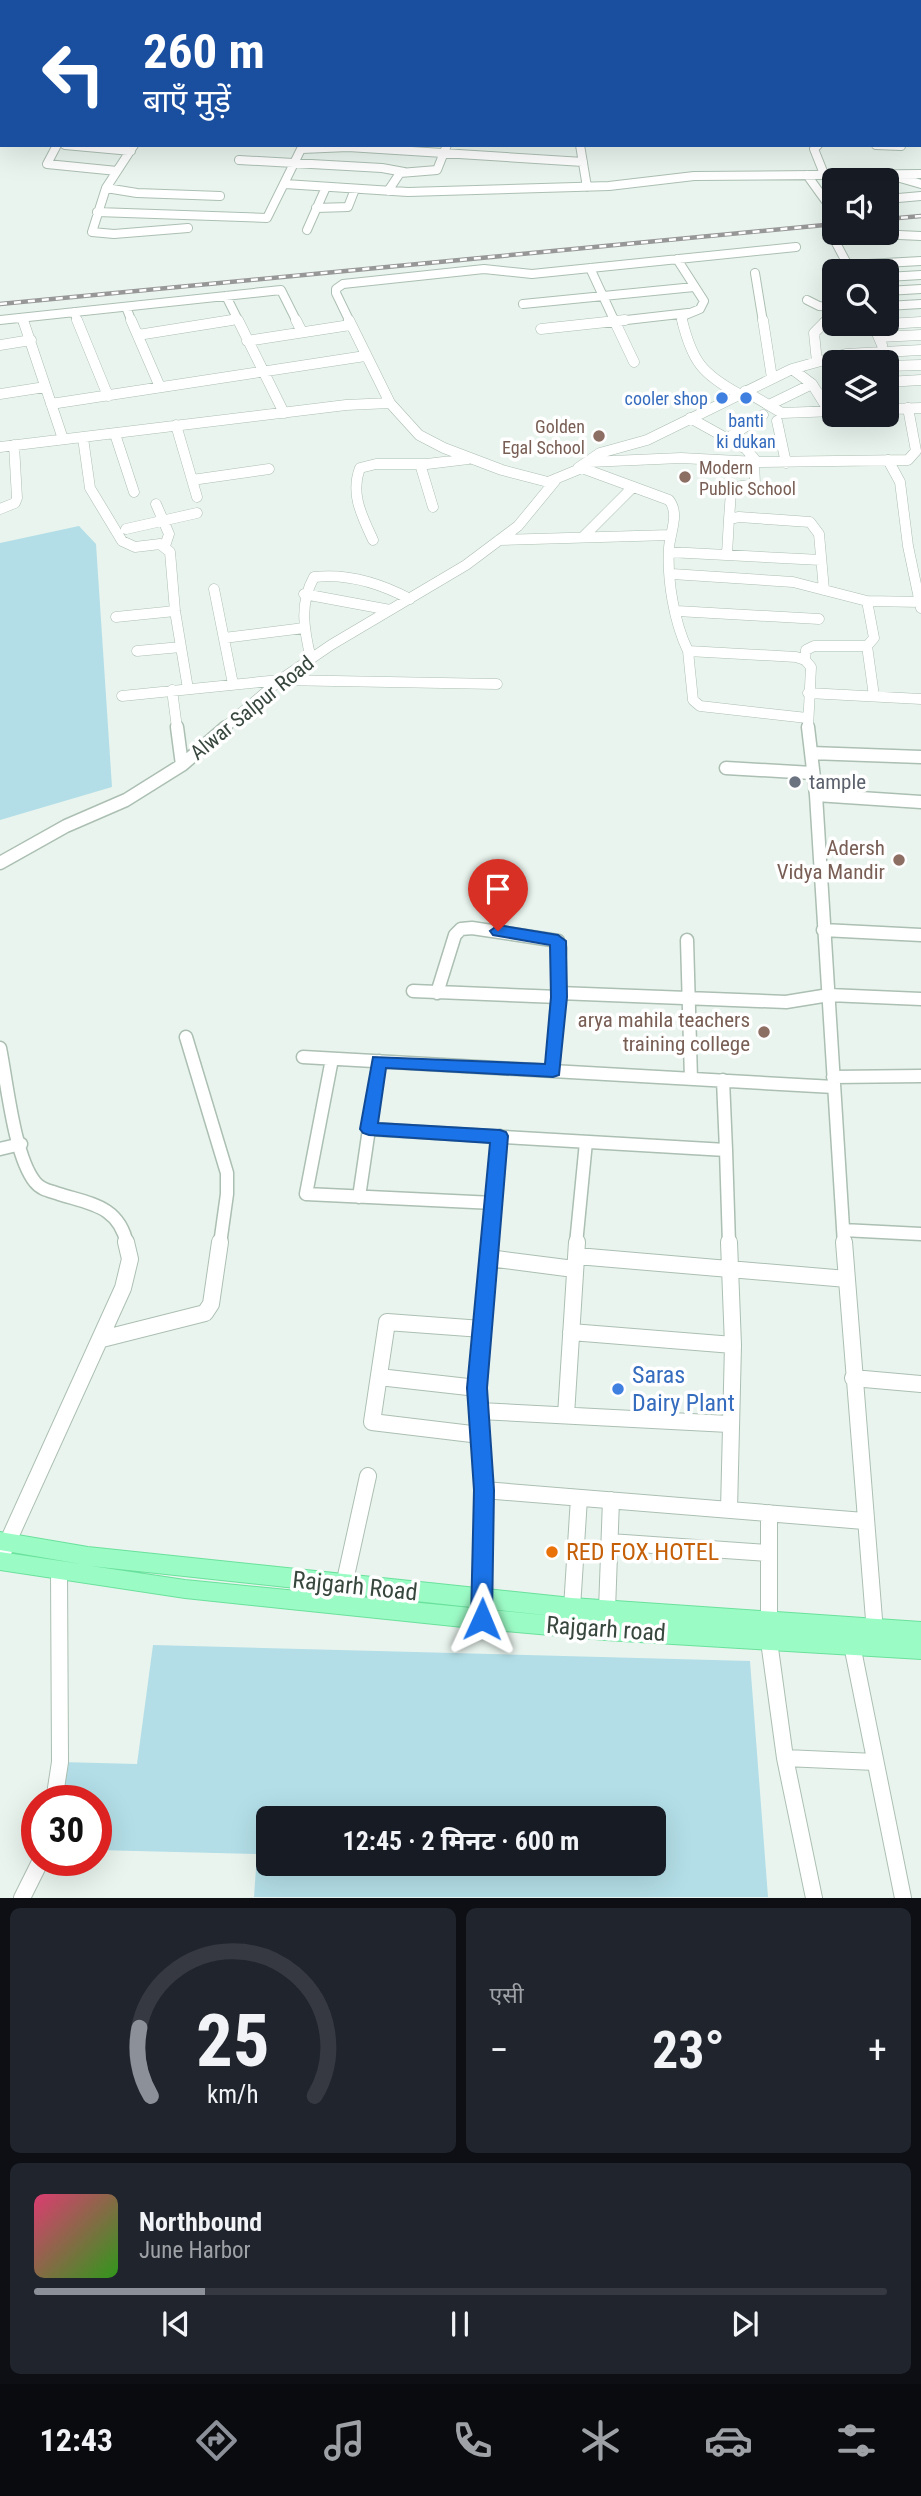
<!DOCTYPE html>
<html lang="hi">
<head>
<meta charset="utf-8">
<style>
  :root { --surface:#171b24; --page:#20242c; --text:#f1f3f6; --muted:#9ea1a6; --line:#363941; --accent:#8c9099 }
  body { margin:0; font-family:"Roboto Condensed","Noto Sans Devanagari",sans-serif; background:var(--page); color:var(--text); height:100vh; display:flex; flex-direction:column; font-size:26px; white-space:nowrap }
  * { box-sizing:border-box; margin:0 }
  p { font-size:23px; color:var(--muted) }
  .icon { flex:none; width:38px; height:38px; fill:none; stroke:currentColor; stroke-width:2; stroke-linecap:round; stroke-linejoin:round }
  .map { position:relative; height:1898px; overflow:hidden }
  .details { display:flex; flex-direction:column; gap:10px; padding:10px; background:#0d0f14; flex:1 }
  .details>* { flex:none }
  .hud { position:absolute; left:0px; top:0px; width:922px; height:147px; box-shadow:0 7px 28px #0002; background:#1a4fa0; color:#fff; overflow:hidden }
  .buttons { position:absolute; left:822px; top:168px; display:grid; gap:14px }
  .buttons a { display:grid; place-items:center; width:77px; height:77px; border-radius:10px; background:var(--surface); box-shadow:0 7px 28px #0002; font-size:35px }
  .speed { position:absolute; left:21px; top:1785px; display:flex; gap:14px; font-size:35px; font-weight:700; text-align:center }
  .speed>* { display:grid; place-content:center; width:91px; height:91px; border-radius:50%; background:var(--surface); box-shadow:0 7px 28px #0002; line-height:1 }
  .speed .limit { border:10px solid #d22; background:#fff; color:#111 }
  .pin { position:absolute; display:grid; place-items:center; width:60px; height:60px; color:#fff; margin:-72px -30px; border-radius:50% 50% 50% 0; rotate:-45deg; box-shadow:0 0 7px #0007 }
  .pin .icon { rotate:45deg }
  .me { position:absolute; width:77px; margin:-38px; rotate:1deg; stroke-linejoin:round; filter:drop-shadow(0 0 5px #0008) }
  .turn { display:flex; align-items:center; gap:24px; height:147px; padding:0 28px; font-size:32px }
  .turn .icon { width:91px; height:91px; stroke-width:2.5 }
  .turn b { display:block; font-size:49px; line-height:60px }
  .big { font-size:52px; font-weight:700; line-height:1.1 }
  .details .tile { flex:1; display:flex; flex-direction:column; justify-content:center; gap:10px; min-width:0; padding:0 24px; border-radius:10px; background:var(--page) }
  .details .dial { align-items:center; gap:0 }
  .dial svg { height:182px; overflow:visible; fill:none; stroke:var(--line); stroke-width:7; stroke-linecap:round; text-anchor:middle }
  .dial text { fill:var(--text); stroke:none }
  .song { display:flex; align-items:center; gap:21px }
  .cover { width:84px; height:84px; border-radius:10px; background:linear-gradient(135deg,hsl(340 70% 55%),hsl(110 70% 35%)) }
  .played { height:7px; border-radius:4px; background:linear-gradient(90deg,var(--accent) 20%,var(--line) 20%) }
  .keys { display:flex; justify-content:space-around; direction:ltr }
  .heat { display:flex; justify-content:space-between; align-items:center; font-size:38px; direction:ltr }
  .details .tiles { flex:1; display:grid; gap:10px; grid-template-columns:1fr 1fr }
  .tile:last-child { grid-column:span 2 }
  .trip { position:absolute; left:256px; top:1806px; width:410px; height:70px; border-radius:10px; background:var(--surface); box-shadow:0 7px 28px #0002; font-weight:700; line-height:70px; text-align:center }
  .tabs { display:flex; height:112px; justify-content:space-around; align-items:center; background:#090b0e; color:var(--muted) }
  .tabs .icon { width:49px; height:49px }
  .tabs .current { color:var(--accent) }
  .tabs b { font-size:32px; color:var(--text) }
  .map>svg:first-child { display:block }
  .green { fill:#b3dee7; fill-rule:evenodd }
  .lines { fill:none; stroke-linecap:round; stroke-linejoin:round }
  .minor-far3-casing { stroke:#acbfb3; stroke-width:10 }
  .minor-far2-casing { stroke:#acbfb3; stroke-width:11 }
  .minor-far1-casing { stroke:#acbfb3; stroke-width:15 }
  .minor-casing { stroke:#acbfb3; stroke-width:18 }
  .major-casing { stroke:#6ae19c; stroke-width:2 }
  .highway-casing { stroke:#3ed975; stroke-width:2 }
  .minor-far3 { stroke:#fff; stroke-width:8 }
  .minor-far2 { stroke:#fff; stroke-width:10 }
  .minor-far1 { stroke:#fff; stroke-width:12 }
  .minor { stroke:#fff; stroke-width:16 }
  .major { fill:#9bfbc5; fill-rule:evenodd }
  .highway { fill:#6ef9a5; fill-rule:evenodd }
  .rail-casing { stroke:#979797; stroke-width:4.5 }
  .rail { stroke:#fff; stroke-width:2.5; stroke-dasharray:7; stroke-linecap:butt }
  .route { fill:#1a73e8; stroke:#114b97; stroke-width:2 }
  .shop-dot { fill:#3f7fe0; stroke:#fff; stroke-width:2.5 }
  .education-dot { fill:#8d6e63; stroke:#fff; stroke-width:2.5 }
  .worship-dot { fill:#6b7280; stroke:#fff; stroke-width:2.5 }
  .food-dot { fill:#e8710a; stroke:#fff; stroke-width:2.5 }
  .labels { text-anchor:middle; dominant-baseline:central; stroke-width:7; stroke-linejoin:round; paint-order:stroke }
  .far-shop-label { font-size:18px; fill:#366cbe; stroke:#fff; text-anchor:end }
  .far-education-label { font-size:18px; fill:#785e54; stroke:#fff; text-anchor:end }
  .street-label { font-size:21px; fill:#37473d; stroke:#fff }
  .worship-label { font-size:21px; fill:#5b616d; stroke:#fff; text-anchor:start }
  .education-label { font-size:21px; fill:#785e54; stroke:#fff; text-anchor:end }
  .near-shop-label { font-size:24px; fill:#366cbe; stroke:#fff; text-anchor:start }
  .near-food-label { font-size:24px; fill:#c56008; stroke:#fff; text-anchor:start }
  .near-street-label { font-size:24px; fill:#37473d; stroke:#fff }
</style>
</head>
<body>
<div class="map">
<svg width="921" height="1898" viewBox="0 0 921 1898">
  <rect width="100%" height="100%" fill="#e9f4ee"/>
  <path class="green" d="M79,526L96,544L112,787L0,820V543Z
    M153,1645L750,1661L768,1897H254L257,1854L96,1850V1801H54L60,1762L137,1764ZM268,1818H653V1864H268Z"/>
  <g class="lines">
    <defs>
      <path id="minor-far3" d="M57,145L47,164L117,171
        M65,145L131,151
        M134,145L106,188L92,232L114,234L188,228
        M580,145L587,187
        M818,145L814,149L824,174
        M876,145L901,146
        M302,149L348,147L583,162
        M239,160L382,168L404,172
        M807,175L825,200L835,204
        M900,178L921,184
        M285,184L408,192L609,186L694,176L921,174
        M106,188L137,193L220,196
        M388,191L400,173L437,170L447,145
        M887,199L921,196
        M316,208L348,207L355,189
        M97,212L267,218L303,145
        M828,228L851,271
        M307,230L326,187
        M856,233L921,236
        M677,259L704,301L700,309L683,316L682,322
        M849,265L921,261
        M590,268L615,322
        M755,273L763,322
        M887,277L921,275
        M887,291L921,289
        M226,296L239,322
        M807,300L819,306L835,307
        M523,304L694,287
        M887,306L921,304
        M126,307L132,322
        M74,312L78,322
        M22,318L23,322
        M0,320L281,290L297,322
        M221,322L237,319
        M350,322L336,293V289L343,284L484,269L532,274L796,247
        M609,322L688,313
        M824,322L835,316"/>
      <path id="minor-far2" d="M23,320L63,439
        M77,320L108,396
        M131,320L160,387
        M238,320L284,413
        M296,320L302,332
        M349,320L390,403
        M614,320L634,362
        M682,320C692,361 702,374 739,394
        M763,320L772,378
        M873,324L882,345
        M887,324L921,322
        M541,329L625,320
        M138,335L232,320
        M879,337L921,335
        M247,341L350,325
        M0,345L31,340
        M817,362L814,333L827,320
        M887,366L921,365
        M792,369L812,384L829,411
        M887,382L921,380
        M745,391L782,413L835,411
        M0,394L45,387
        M821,395L835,390
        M51,404L365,356
        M769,405L812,384
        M887,409L921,408
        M690,418L746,449L757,462L908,460L916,451L908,408
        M777,421L786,463
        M176,425L197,497
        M115,434L134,492
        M83,438L90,488L122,541L135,547L160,544L170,552L175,611L188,689
        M728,438L763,415
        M0,447L346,405L390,403L419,435L444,448L502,470L548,482L582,468L669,500C680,514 670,532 669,548C667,580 674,622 688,651L796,657L805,660L811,667L808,728
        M888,460L900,482L908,546L921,608
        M589,462L681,458L757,462
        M420,464L433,507
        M578,468L600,453L647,440L792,369L846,354L921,350
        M192,480L269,469
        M156,504L169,534L165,546
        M0,509L15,503L17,498L14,445
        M729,519L731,492L736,487L755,484L754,462
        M126,529L197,513
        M584,536L633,487
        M373,540C362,516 350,494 360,468L376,464H427L468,459
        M499,540L670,535
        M669,552L821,560
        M727,554L729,519L739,517L810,522L819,534L824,590
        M672,574L793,582L867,601L921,602
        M214,589L233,684
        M304,594L390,610
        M677,611L819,619
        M116,617L175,611
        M224,638L304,628
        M867,646L874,696
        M137,651L181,647
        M688,651L693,700L700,706L807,718
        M311,659C304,630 299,604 314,577C348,573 380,583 410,599
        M805,660L806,650L814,646H867L874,638L867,601
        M172,690L177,728
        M808,693L921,699
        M122,696L280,680L497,684
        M224,728L280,680L331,645L466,565L518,526L555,481"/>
      <path id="minor-far1" d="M177,727L182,765
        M808,727L816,795L844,1244
        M811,753L921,757
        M726,768L812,773
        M816,795L921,802
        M0,863L66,826L126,800L182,765L226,727
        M823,930L921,935
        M687,940L691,1079
        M413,991L559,997
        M437,993L455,935L461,929L472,928L558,941L560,948L553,1071
        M559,993L786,1002L829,995L921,999
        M186,1037L227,1173V1194L220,1244
        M0,1048C7,1082 14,1156 35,1182C41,1190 51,1191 59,1194C91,1204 119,1206 127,1244
        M303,1057L834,1087
        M332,1059L306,1194L494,1203
        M833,1077L921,1076
        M369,1129L726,1150L723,1080
        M0,1149L21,1144
        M726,1150L729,1244
        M359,1197L379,1061
        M843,1230L921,1234
        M490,1244L500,1136
        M576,1244L586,1142"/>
      <path id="minor" d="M844,1242L875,1632
        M577,1256L847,1279
        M489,1258L574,1269
        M571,1332L733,1345
        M102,1339L205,1313L211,1304L220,1242
        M379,1377L477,1388
        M853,1378L921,1384
        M479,1411L729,1424
        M566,1415L577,1242
        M480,1435L372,1422L387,1322L482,1329
        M484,1490L864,1521
        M729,1510L733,1345L729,1242
        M769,1513V1623
        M610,1542L769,1553
        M0,1559L123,1288L130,1259L126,1242
        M344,1585L368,1476
        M482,1604L484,1490L477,1388L490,1242
        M572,1608L579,1498
        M607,1610L611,1500
        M769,1641L785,1758L814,1898
        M852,1645L903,1898
        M785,1758L875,1762
        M54,1801L60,1762L59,1570
        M22,1898L41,1860"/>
      <path id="major" d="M0,1532L88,1547L572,1598L921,1622V1659L606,1640L482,1629L185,1598L0,1570V1552L81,1564L0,1550ZM91,1566L563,1617L185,1580Z"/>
      <path id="highway" d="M532,0H562L563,2H533Z
        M920,27H921V33H920Z"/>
    </defs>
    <use href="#minor-far3" class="minor-far3-casing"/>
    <use href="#minor-far2" class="minor-far2-casing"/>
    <use href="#minor-far1" class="minor-far1-casing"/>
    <use href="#minor" class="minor-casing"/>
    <use href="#major" class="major-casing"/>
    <use href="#highway" class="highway-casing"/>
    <use href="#minor-far3" class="minor-far3"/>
    <use href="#minor-far2" class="minor-far2"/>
    <use href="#minor-far1" class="minor-far1"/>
    <use href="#minor" class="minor"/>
    <use href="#major" class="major"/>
    <use href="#highway" class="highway"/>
    <defs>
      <path id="rail" d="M887,219L921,216
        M0,304L835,224"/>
    </defs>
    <use href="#rail" class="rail-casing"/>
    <use href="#rail" class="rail"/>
  </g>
  <path class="route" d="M498,925L558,935L566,941L567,997L559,1075L553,1077L386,1068L378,1123L500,1130L506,1132L508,1136L487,1388L494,1490L492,1619L489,1626L482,1628L475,1626L471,1619L474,1490L467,1388L490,1143L369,1135L363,1133L360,1129L373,1057L545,1064L551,997L550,945L493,935L490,931Z"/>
  <g class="shop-dot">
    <circle cx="722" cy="398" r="7"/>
    <circle cx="746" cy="398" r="7"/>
    <circle cx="618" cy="1389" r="7"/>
  </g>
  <g class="education-dot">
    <circle cx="599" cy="436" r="7"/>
    <circle cx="685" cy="477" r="7"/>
    <circle cx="899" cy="860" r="7"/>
    <circle cx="764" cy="1032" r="7"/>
  </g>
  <circle class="worship-dot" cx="795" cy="782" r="7"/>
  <circle class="food-dot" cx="552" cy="1552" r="7"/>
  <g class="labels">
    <g class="far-shop-label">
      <text x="708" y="398">cooler shop</text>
      <text x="746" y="420" text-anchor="middle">banti<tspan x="746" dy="21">ki dukan</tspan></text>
    </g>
    <g class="far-education-label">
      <text x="585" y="426">Golden<tspan x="585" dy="21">Egal School</tspan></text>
      <text x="699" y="467" text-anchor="start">Modern<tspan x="699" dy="21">Public School</tspan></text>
    </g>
    <g class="street-label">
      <text transform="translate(252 708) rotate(-39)">Alwar Salpur Road</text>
    </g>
    <g class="worship-label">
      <text x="809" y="782">tample</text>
    </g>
    <g class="education-label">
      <text x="885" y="848">Adersh<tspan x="885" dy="24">Vidya Mandir</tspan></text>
      <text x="750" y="1020">arya mahila teachers<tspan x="750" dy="24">training college</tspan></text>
    </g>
    <g class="near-shop-label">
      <text x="632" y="1375">Saras<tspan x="632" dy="28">Dairy Plant</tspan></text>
    </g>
    <g class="near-food-label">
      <text x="566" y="1552">RED FOX HOTEL</text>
    </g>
    <g class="near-street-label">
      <text transform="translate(355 1586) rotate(6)">Rajgarh Road</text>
      <text transform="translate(606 1629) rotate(4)">Rajgarh road</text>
    </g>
  </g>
</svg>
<div class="buttons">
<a><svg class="icon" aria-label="sound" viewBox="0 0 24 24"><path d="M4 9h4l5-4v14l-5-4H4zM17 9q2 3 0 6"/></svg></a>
<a><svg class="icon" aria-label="search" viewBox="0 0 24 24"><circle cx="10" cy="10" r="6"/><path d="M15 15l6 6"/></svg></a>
<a><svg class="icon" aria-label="layers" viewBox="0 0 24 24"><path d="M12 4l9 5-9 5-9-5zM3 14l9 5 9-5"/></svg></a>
</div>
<div class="speed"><div class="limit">30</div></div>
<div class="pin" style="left:498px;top:931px;background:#d93025"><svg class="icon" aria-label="arrive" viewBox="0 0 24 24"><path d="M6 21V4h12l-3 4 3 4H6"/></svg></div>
<svg class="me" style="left:482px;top:1619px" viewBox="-20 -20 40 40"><path d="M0-17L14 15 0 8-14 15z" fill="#1a73e8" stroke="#fff" stroke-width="4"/></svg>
<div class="trip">12:45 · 2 मिनट · 600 m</div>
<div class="hud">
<div class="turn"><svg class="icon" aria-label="left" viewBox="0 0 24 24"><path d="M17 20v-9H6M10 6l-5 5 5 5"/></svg><div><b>260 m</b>बाएँ मुड़ें</div></div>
</div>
</div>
<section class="details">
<div class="tiles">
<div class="tile dial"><svg viewBox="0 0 100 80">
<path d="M14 69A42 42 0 1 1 86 69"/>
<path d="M14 69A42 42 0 0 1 9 39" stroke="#8c9099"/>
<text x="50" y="56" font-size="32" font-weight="700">25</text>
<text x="50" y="72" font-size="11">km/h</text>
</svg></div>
<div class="tile"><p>एसी</p>
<div class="heat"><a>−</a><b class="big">23°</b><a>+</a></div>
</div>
<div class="tile">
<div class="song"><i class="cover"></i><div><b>Northbound</b><p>June Harbor</p></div></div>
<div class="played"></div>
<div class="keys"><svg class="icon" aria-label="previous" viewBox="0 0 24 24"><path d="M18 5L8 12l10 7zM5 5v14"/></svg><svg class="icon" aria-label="pause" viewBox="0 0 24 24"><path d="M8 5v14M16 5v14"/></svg><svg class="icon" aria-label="next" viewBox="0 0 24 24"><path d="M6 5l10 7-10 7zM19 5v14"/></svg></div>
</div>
</div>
</section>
<nav class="tabs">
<b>12:43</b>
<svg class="icon current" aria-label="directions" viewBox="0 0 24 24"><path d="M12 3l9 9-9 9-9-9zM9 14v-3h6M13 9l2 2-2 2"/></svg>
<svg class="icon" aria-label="music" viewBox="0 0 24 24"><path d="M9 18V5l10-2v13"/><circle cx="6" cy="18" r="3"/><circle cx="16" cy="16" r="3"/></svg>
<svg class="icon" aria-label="phone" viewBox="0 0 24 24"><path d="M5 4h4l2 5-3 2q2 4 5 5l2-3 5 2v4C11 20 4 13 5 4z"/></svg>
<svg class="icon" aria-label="climate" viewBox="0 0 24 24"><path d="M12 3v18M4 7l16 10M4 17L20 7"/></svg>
<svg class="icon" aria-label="car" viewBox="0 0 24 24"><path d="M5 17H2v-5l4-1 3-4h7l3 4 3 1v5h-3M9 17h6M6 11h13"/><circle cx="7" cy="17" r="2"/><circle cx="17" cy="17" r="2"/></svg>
<svg class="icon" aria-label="filters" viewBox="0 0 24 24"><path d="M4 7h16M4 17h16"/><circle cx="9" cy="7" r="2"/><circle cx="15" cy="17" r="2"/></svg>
</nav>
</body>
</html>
